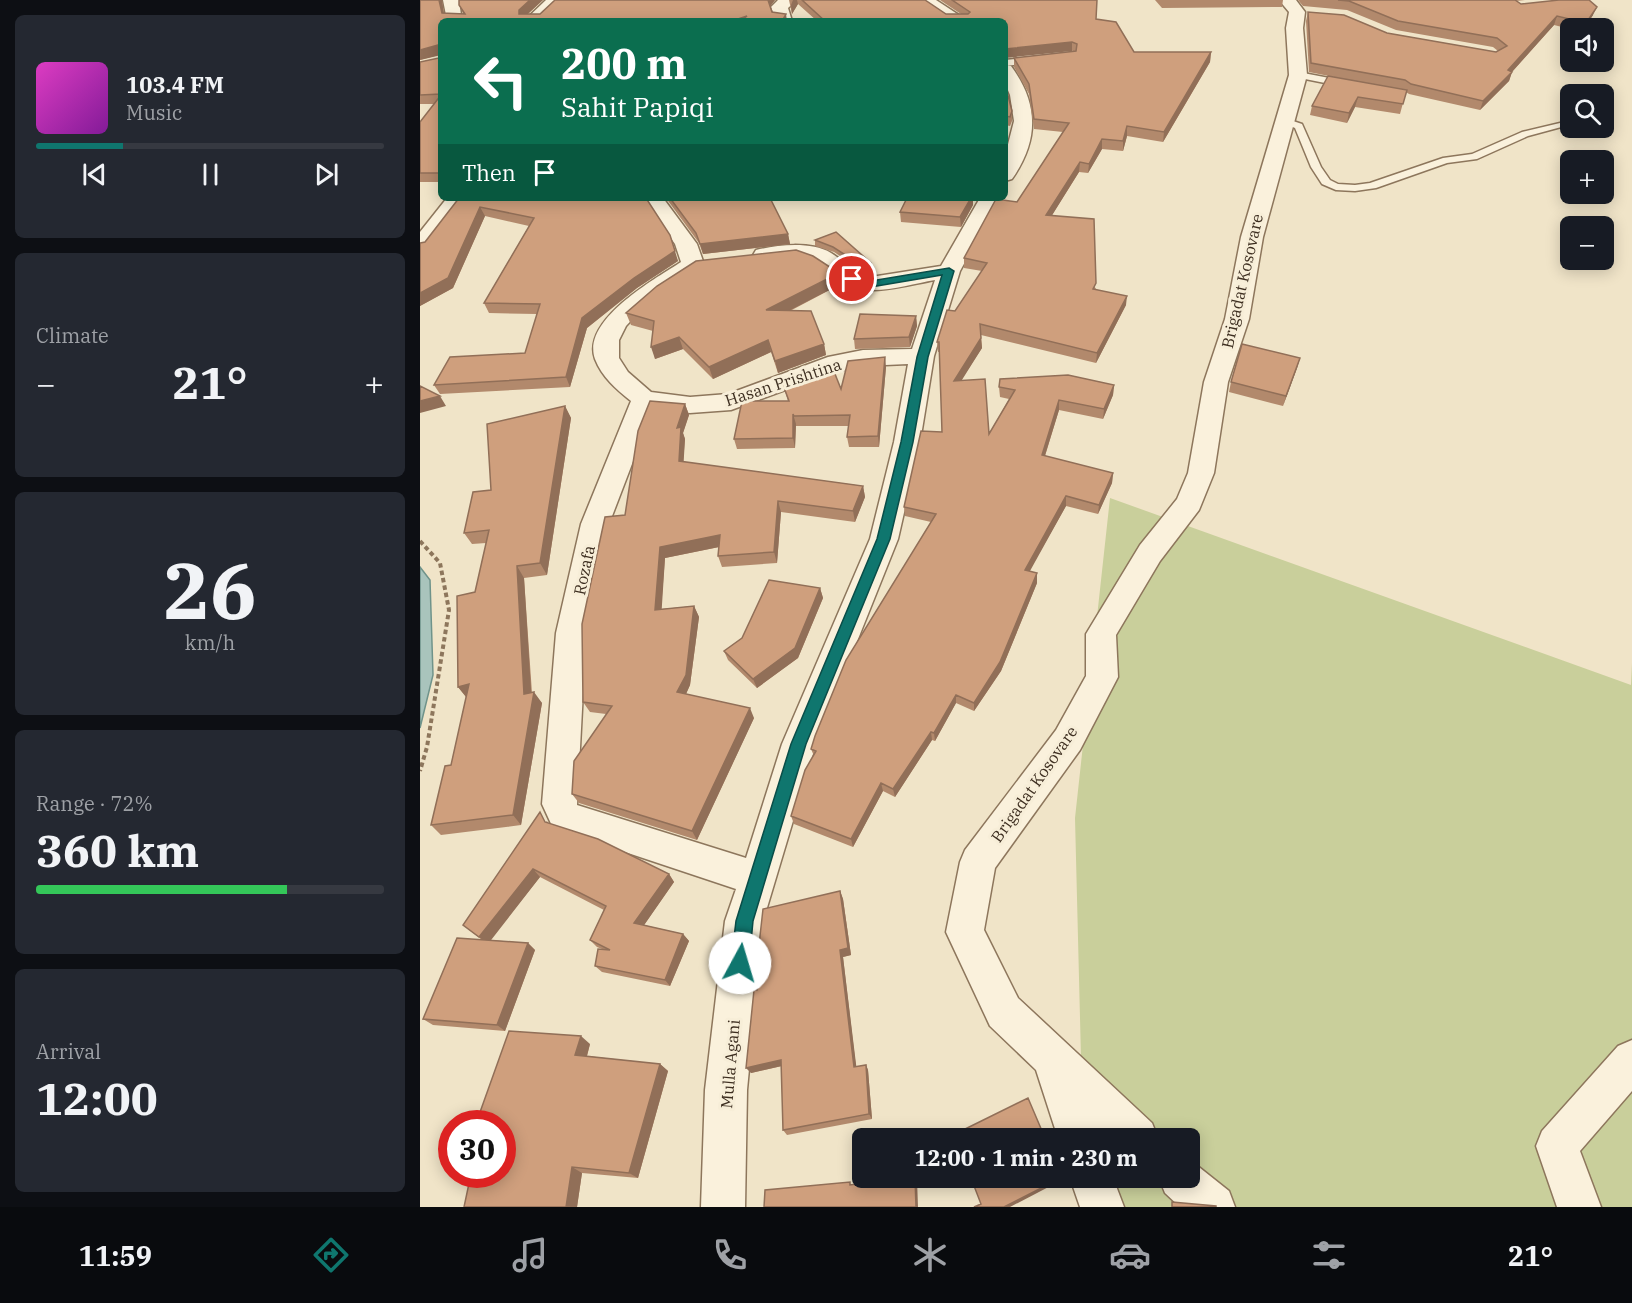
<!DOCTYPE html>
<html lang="en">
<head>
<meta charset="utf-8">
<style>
  :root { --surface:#171b24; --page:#242831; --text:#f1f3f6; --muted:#9ea1a6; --line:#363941; --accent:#0f766e }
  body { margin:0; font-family:"IBM Plex Serif",serif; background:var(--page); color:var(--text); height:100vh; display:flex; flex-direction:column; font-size:22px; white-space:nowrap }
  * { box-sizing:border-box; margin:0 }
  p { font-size:20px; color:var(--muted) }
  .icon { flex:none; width:33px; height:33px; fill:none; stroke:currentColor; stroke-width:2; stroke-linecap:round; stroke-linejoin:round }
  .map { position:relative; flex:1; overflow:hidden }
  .details { display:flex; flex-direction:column; gap:15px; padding:15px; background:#0d0f14; width:420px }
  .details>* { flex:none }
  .top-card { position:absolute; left:18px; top:18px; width:570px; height:183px; border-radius:9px; box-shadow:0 3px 15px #0003; background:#0b6e4f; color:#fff; overflow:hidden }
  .tools { position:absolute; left:1140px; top:18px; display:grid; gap:12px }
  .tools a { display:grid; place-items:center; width:54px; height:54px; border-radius:9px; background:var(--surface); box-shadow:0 3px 15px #0003; font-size:30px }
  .speed { position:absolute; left:18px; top:1110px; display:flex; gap:12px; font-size:30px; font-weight:700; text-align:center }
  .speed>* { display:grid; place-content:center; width:78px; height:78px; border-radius:50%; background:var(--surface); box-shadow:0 3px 15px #0003; line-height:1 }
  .speed .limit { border:9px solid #d22; background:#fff; color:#111 }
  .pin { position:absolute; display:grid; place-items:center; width:51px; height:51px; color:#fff; margin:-26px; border:3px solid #fff; border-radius:50%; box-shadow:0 2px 6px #0007 }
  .me { position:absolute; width:66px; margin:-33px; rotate:6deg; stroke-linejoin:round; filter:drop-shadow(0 0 4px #0008) }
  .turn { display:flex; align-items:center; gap:21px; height:126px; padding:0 24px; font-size:27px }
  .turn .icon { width:78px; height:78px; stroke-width:2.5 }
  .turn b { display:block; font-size:42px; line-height:51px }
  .then { display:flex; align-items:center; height:57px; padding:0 24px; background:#0003; gap:12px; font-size:22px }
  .big { font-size:45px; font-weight:800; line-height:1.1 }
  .details .widget { flex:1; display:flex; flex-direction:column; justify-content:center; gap:9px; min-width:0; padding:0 21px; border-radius:9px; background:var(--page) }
  .details .dial { align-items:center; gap:0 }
  .dial b { font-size:78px; line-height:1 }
  .song { display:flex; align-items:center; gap:18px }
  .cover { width:72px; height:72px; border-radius:9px; background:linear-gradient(135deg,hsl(310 70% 55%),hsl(290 70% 35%)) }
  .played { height:6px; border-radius:3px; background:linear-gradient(90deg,var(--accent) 25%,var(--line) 25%) }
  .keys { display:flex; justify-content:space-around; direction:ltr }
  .heat { display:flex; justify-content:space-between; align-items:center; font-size:33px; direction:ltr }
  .charge { height:9px; border-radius:4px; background:linear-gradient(90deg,#34c759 72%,var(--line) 0) }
  .trip { position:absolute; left:432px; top:1128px; width:348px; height:60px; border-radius:9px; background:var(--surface); box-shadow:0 3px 15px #0003; font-weight:800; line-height:60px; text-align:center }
  .menu { display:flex; height:96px; justify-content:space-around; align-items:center; background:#090b0e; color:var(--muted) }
  .menu .icon { width:42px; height:42px }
  .menu .on { color:var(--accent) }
  .menu b { font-size:27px; color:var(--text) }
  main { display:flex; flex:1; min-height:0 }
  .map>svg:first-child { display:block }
  .green { fill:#c9cf9b }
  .water { fill:#a9c4bc; stroke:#6f938a; stroke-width:1.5 }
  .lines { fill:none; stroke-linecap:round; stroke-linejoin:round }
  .service-casing { stroke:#8d765c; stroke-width:3 }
  .minor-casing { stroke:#8d765c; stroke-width:3 }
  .path { stroke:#8d765c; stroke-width:4; stroke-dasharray:4.5 3; stroke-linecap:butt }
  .service { fill:#faf1dc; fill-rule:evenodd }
  .minor { fill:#faf1dc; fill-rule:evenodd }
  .wall { fill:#b2896c }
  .shaded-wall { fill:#916f58 }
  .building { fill:#cf9f7d; stroke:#916f58; stroke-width:1.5 }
  .route { fill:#0f766e; stroke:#0a4d48; stroke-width:1.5 }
  .labels { text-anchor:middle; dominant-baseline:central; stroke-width:6; stroke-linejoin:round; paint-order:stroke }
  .street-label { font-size:16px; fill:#3d2e20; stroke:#f7eed8 }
</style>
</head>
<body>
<main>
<section class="details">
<div class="widget">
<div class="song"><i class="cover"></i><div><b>103.4 FM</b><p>Music</p></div></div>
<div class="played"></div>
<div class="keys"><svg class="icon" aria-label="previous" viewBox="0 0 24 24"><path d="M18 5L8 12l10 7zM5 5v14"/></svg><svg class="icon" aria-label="pause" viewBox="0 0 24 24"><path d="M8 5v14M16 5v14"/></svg><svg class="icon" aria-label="next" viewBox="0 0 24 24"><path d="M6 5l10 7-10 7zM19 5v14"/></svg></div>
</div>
<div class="widget"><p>Climate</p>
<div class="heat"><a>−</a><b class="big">21°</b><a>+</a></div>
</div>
<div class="widget dial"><b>26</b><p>km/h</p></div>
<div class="widget"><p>Range · 72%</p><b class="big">360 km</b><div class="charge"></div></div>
<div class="widget"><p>Arrival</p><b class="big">12:00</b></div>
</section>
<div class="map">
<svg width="1212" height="1207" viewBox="0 0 1212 1207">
  <rect width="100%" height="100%" fill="#f0e4c8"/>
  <path class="green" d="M690,498L1211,685L1212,663V1207H664V1178H770V1138H663L655,818Z"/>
  <path class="water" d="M0,567L10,580L13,675L0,728Z"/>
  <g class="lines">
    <defs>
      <path id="service" d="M615,57L619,60L618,62L585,66V60Z
        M878,72L925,81L929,84L925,87L875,77V73Z
        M864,118L882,124L901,167L910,180L918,184L935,185L950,183L1023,158L1052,154L1102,132L1140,123L1145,126L1108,136L1057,159L1027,163L956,188L935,191L916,190L902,184L891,167L875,128L859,121Z"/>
      <path id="minor" d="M23,0H39L41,15L47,21L27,20Z
        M126,0H144L122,21H104Z
        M358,0H377L368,8L372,21L356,20L351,7Z
        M496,0H516L548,21H528Z
        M859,0H876L885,12L883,28L887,75L843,237L829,319L808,382L794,473L779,510L740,561L696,635L698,677L660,750L575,868L564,930L598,998L732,1123L738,1138H687L677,1129L680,1138H638L616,1070L570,1026L526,932L540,862L545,850L636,730L666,676V634L720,545L757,499L768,473L784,382L805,319L821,237L869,75L866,28L869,12Z
        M585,65L591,66C619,104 619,140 592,179L585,181V156L594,121L590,95L585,83Z
        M27,198H48L8,251L0,253V232Z
        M223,198H243L277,244L284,264L219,312L206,326L199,340V358L208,372L231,392L270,397L308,394L408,357L443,350L492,349L515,280C486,285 450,298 423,283C412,277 404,265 392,261C374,255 355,264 336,260L333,255L336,250C357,245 391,241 411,253C425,262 435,273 451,277L521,266L560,198H580L540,271L514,356L500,442L478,539L396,744L343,921L327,1090L325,1207H281L285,1090L305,921L316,889L133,828L122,804L136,633L161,524L211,401C196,389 182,377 175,359C161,320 235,279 261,262L255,244ZM488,364L474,442L450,539L362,744L326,858L157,805L166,633L189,524L233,409L270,413L311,410L414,372L443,366Z
        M1212,1040V1091L1160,1151L1181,1207H1137L1116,1146L1122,1131L1198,1046Z
        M770,1160L809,1191L815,1207H760L745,1193L739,1178H770Z
        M650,1178H693L704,1207H660Z"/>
    </defs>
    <use href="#service" class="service-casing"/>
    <use href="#minor" class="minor-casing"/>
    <path class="path" d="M0,541L20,563L29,610L7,747L0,771"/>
    <use href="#service" class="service"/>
    <use href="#minor" class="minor"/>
  </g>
  <path class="wall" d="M0,0H22L24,13L43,14L39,0H123L108,14H120L355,0L350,6L21,21V182H0V122L14,104H0V62L19,58V55L0,60Z
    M369,0H505L526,14H541L520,0H677L676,19L714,52H791L790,62L743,142L707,136L703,151L682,149L668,173L659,172L632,215L676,289L706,305L676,363L561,335L562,348L541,380L569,434L589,399L580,397L579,387L694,385L693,395L683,419L639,410L625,456L693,473L692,483L678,514L646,506L609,571L617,583L581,671L554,711L536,703L515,741L512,740L475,797L463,791L433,847L374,824L371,816L394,756L391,749L511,522L485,516L484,507L522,432L520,352H518L517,342L535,311L562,271L544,268V258L597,202L643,132L614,129L609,94L594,67V58L653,51L585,21H397L378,4L372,14Z
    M735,0H863L862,7L742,8Z
    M878,0H1105L1096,1L1101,4L1173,15L1165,28L1150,29L1134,25L1092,72L1089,81L1060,110L989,94L986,92L980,114L935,107L927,123L890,115L892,106L924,79L889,72L886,21L888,12L967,33L1076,52L1078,51L1073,47L976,30L927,10L883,6Z
    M585,84L592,111V121L590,126L585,125Z
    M39,198H226L258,261L217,288L167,328L150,387L20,394L14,385L105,353L117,314L69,313L64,303L109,226L65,216L33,288L0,306V243L5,242Z
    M246,198H350L368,234L370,244L283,254L279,243Z
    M553,205L541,227L481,222L480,212Z
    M416,232L452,269L445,272L414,252L395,246V240Z
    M419,273L421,284L370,311L404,344L406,355L358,373L351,352L293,379L263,349L235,359L233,331L211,325L206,313Z
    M496,316L497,326L490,347L435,349L434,339Z
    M880,358L877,368L863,406L809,392L811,382Z
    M466,367L459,447H429L427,437L429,426H376V424L375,448L317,449L314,439L368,401L362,382L421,389Z
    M265,404L269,415L263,433L265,439L263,462L443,486L445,497L435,522L361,512L357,563L302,567L298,556L299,547L245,558L241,609L274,606L279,617L270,685L266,694L334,718L277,840L159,803L152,794L186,714L170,712L163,702L205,515Z
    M145,406L151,418L127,575L104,578L112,693L122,703L101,825L21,835L11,825L31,765L46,697L38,687L55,592L66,543L52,544L44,533L71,490Z
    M400,588L403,598L378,658L337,688L308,660L304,651L322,638Z
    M127,821L128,823L249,874L254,882L224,925L263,934L269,941L250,986L182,972L175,966L182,949L177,947L170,940L184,910L120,877L70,940L108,943L115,950L85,1031L13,1025L3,1019L62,940L43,925Z
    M420,891L423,899L431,955L423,957L436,1067L446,1065L448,1070L452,1119L367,1135L363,1130L362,1066L331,1073L337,990Z
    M170,1044L167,1056L240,1064L248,1071L218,1178L162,1173L157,1207H44L63,1117L59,1115Z"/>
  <path class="shaded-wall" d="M19,0H22L25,21L22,13Z
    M110,0H123L102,19L99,14V10Z
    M347,0H355L349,8Z
    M373,0H377L378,4L372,14L371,5Z
    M1177,7L1173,15L1164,28L1166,23Z
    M366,14L367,21H362Z
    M327,16L328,21H312Z
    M1137,16L1134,25L1091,73L1092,72L1089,81L1060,110L1063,101L1088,70Z
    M652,42V51L585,58V49Z
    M18,45L21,55L0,60V50Z
    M791,52L790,62L743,142L744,132Z
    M938,97L935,107L927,123L929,113Z
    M707,126V136L703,151V141Z
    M682,139V149L668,173L669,164Z
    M660,162L659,172L626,225V215Z
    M551,198H553V205L541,227L540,217Z
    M60,207L65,216L33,288L0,306V293Z
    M368,234L370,244L283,254L280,244Z
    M255,251L258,261L217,288L167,328L150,387L146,377L162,318L214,278Z
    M451,263L452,269L445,272L444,267Z
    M419,273L421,284L349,321L346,310Z
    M707,296L706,305L676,363L677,353Z
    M496,316L497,326L490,347L489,337Z
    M259,337L263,349L235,359L231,347Z
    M561,338L562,348L535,391L534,381Z
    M348,340L351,352L293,379L289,367Z
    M404,344L406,355L358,373L355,361Z
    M465,357L466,367L459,447L458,436Z
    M880,358L877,368L863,406L866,396Z
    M694,385L693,395L683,419L684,409Z
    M20,396L26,406L0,413V401Z
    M639,400V410L622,465V455Z
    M265,404L269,415L263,433L265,439L263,472L259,461L257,428Z
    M145,406L151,418L127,575L120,563Z
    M373,414L376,424L375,448L373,438Z
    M693,473L692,483L678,514L679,505Z
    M443,486L445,497L435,522L433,511Z
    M646,496V506L605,580V570Z
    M358,501L361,512L357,563L354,552Z
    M300,535L304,546L245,558L241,620L235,610L240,547Z
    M97,566L104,578L112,705L104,694Z
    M617,573V583L581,671L554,711V703Z
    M400,588L403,598L378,658L337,688L333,679Z
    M274,606L279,617L270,685L262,703L257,692Z
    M49,684L47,698L38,687Z
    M114,692L122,703L101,825L93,815Z
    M536,695V703L515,741L514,733Z
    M330,708L334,718L277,840L272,831Z
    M511,732L512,740L475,797L473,789Z
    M461,783L463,791L433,847L431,839Z
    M113,869L120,877L68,944L59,937Z
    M249,874L254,882L220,931L214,923Z
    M420,891L423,899L431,955L423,957L437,1072L434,1067L420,950Z
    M263,934L269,941L250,986L245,980Z
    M108,943L115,950L85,1031L77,1025Z
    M161,1036L170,1044L165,1063L155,1055Z
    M361,1060L366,1065L331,1073L326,1068Z
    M240,1064L248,1071L218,1178L209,1173Z
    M446,1065L448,1070L452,1119L449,1114Z
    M152,1167L162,1173L157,1207H146Z
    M495,1178L497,1179L498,1207H496Z
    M641,1178L640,1181L590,1207H584Z"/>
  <path class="building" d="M0,0H19L22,13L45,14L39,5V0H110L99,10V14H120L135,0H348L352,12L366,14L362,21H321L327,16L312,21H21V94L0,95V62L19,58L18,45L0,50Z
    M382,0H505L526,14H548L550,12L532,0H677L676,19L696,22L714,52H791L744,132L707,126L703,141L682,139L669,164L660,162L626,215L674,219L676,283L673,289L707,296L677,353L560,324L561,338L534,381L565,379L569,434L595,390L579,387L580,379L648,375L694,385L684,409L639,400L622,455L693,473L679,505L646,496L605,570L617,573L580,662L554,703L536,695L514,733L511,732L473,789L461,783L431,839L371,816L385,770L396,751L391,749L395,736L426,660L516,514L484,507L501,431L522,432L519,342H517L527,310L535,311L567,263L544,258L576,199L597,202L649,123L614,119L609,84L594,58L656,51L657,44L652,42L585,49V21H405Z
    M918,0H1095L1101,4L1139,0H1169L1177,7L1166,23L1137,16L1088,70L1092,72L1063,101L991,84L985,80L891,63L888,12L924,15L967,33L1076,52L1087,46L1077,38L978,21L929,1Z
    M908,76L987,90L983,104L938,97L929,113L892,106Z
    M585,84L592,111L590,117L585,116Z
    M21,95V173H0V122Z
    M39,198H226L250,235L255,251L214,278L162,318L146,377L14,385L30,357L105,353L120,304L64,303L114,218L60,207L28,278L0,293V243L5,242Z
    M250,198H350L368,234L280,244L276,233Z
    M487,198H551L540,217L480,212Z
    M416,232L451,263L444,267L413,247L395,240Z
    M376,250L393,256L419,273L346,310L391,311L404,344L355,361L348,340L289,367L259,337L231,347L234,321L206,313L237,286L276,261Z
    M440,314L496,316L489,337L434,339Z
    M822,344L880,358L866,396L811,382Z
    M465,357L458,436L427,437L430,415L374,416L373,414V438L314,439L322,401H369L362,382L411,364L421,389L428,361Z
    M0,386L20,396L0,401Z
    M230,401L265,404L257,428L261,427L259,461L443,486L433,511L358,501L354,552L298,556L300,535L240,547L235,610L274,606L266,675L257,692L330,708L272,831L152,794L154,761L192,706L163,702L162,624L185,517L205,515L218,431Z
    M145,406L120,563L97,566L104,694L114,692L93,815L11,825L25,766L31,765L49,684L38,687L37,596L55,592L69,530L44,533L53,492L71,490L67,424Z
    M349,580L400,588L375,648L333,679L304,651L322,638Z
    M120,812L125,822L178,839L249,874L214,923L263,934L245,980L175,966L178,949L190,950L170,940L186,906L113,869L59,937L43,925Z
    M420,891L428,948L420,950L434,1067L446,1065L449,1114L363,1130L361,1060L326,1068L334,990H337L336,972L343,909Z
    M37,938L108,943L77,1025L3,1019Z
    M89,1031L161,1036L155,1055L240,1064L209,1173L152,1167L146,1207H44L51,1174H82V1124H61L63,1115H59Z
    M608,1098L625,1138H536L535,1134Z
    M481,1178H495L496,1207H344L345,1190L430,1182V1185Z
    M551,1178H641L584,1207H554L561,1204Z
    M752,1202L796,1206V1207H752Z"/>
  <path class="route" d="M529,268L534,271L508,357L493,442L470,539L386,744L333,921L329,963L326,969L320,972L314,969L311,963L316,921L371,744L457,539L481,442L497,357L522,275L451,287L427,279L432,276L451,281Z"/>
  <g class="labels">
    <g class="street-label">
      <text transform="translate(822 281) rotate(-77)">Brigadat Kosovare</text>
      <text transform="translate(363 382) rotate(-18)">Hasan Prishtina</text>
      <text transform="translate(164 570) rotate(-78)">Rozafa</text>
      <text transform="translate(614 784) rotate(-55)">Brigadat Kosovare</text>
      <text transform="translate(310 1064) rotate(-85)">Mulla Agani</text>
    </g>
  </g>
</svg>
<div class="tools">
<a><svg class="icon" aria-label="sound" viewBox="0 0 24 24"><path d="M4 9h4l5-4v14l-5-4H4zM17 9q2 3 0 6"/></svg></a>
<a><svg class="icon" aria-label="search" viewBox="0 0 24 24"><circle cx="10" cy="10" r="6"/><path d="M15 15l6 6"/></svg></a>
<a>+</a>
<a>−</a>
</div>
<div class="speed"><div class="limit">30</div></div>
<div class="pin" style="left:432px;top:279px;background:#d93025"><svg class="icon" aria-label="arrive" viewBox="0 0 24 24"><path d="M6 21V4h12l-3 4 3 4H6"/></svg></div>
<svg class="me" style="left:320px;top:963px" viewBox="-20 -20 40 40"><circle r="19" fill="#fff"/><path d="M0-13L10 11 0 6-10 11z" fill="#0f766e"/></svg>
<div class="trip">12:00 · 1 min · 230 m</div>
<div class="top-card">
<div class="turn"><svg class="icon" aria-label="left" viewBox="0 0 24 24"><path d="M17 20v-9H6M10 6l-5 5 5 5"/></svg><div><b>200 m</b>Sahit Papiqi</div></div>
<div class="then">Then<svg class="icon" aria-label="arrive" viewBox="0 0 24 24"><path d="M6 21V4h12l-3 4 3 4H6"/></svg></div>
</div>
</div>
</main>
<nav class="menu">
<b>11:59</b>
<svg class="icon on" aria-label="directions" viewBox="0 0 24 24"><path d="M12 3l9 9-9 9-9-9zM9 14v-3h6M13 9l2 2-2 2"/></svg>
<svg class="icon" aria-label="music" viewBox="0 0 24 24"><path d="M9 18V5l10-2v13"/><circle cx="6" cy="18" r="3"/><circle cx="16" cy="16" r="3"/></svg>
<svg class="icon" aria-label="phone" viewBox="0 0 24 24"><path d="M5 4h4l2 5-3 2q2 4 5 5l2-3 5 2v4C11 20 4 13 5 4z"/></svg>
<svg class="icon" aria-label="climate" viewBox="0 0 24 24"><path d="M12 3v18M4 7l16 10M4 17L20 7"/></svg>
<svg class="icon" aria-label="car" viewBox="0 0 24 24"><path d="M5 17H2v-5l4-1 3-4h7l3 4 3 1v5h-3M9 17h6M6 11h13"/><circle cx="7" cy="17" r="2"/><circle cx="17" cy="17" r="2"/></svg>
<svg class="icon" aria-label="filters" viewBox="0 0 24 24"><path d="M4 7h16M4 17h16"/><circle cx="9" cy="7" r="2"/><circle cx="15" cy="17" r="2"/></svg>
<b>21°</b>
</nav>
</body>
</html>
